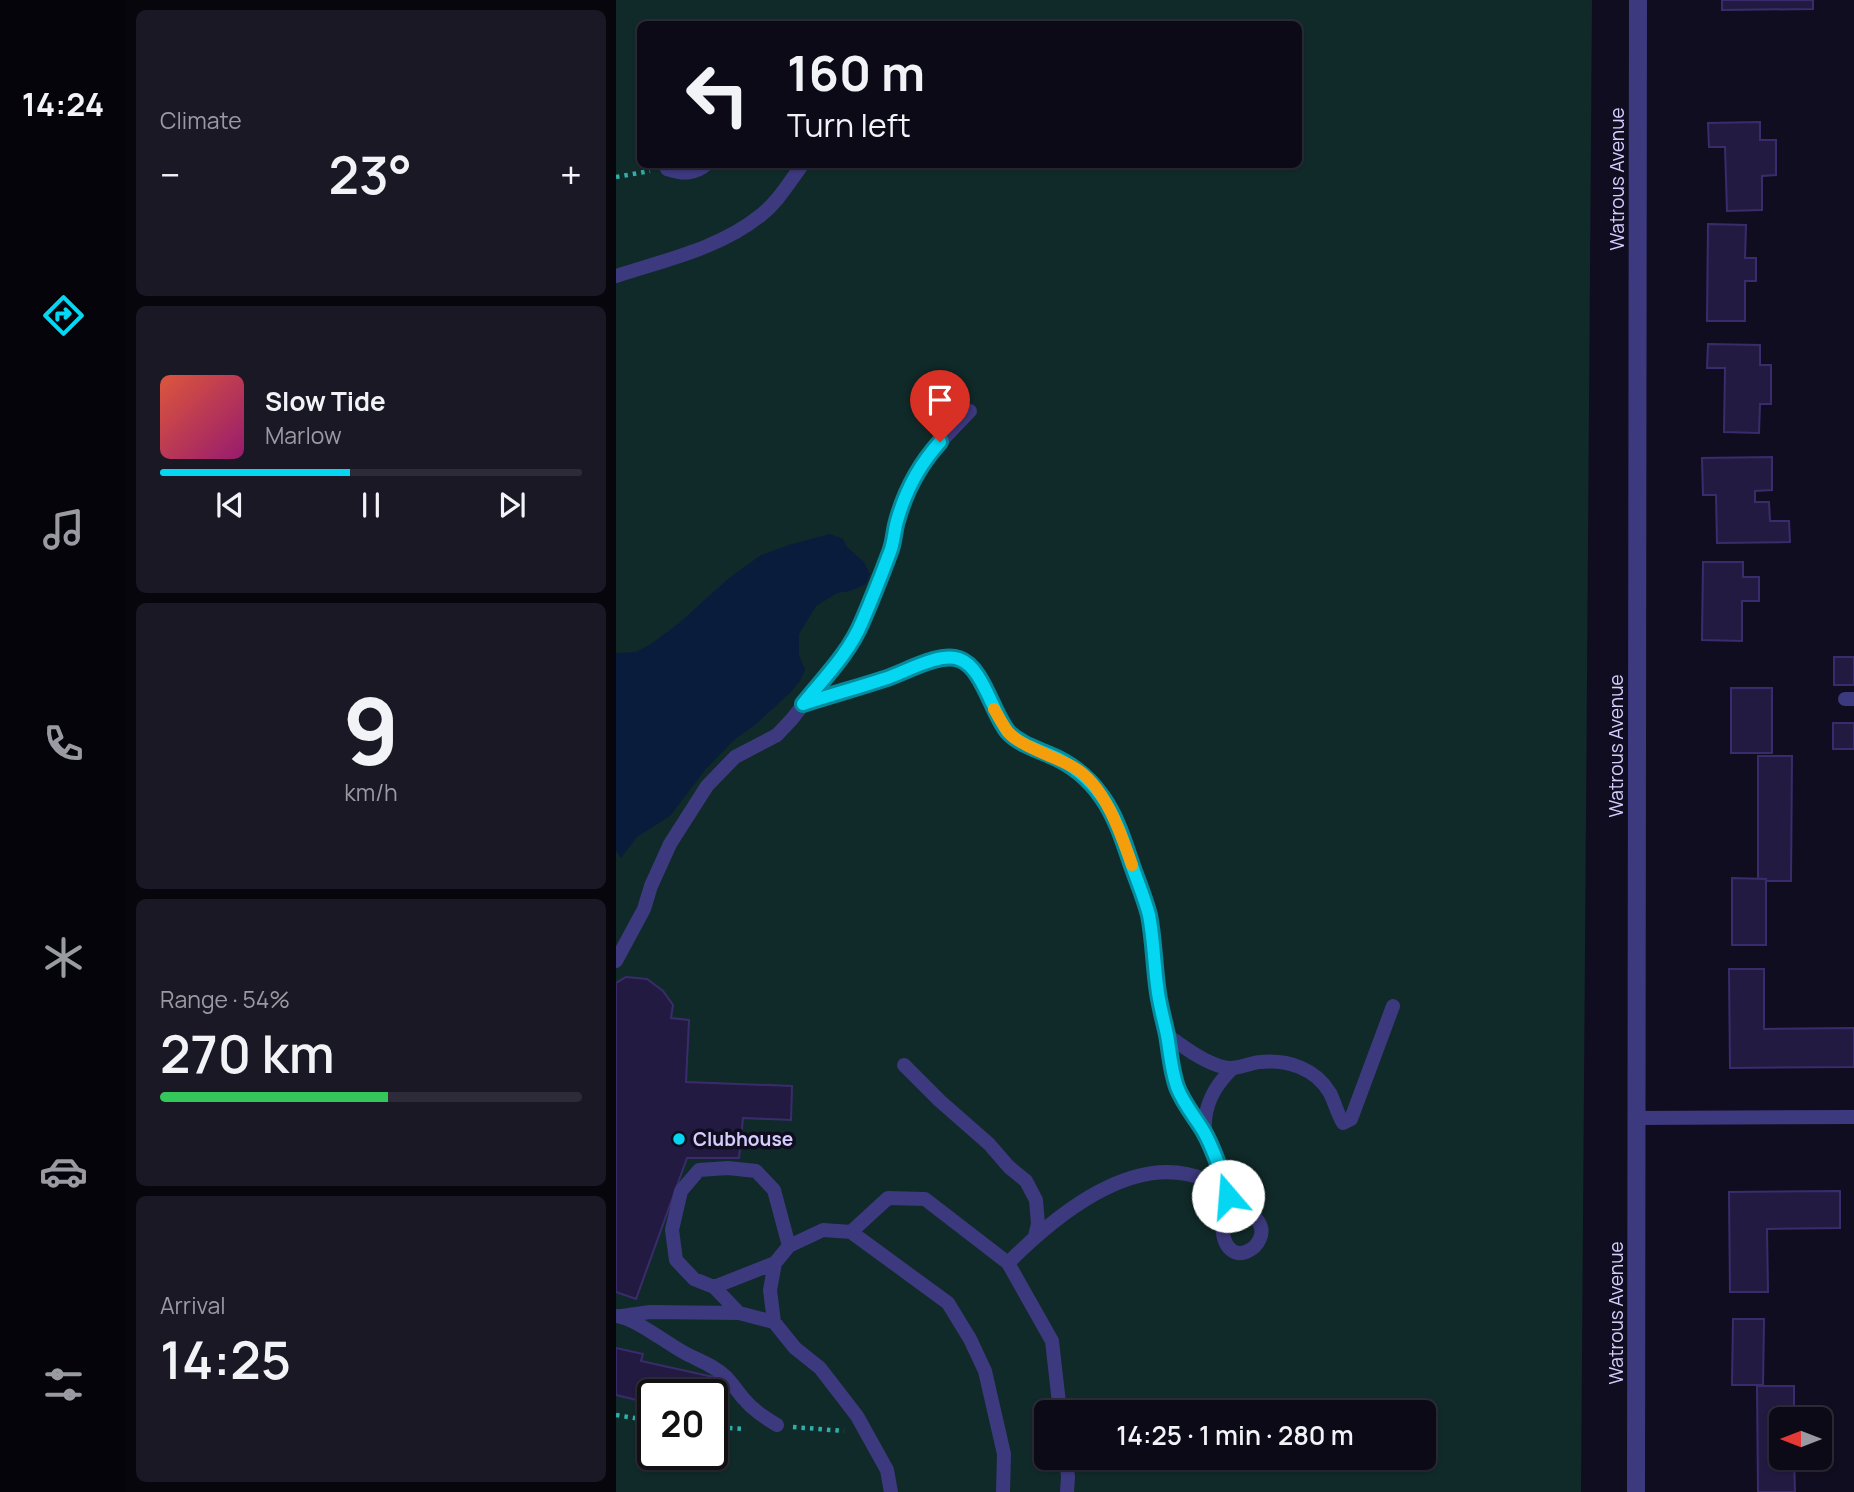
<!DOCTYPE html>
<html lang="en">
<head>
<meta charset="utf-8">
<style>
  :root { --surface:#0d0a18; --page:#1b1825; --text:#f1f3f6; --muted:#9a9aa2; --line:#2d2b37; --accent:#05d7f3 }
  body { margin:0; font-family:Manrope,sans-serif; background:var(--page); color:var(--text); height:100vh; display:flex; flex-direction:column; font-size:26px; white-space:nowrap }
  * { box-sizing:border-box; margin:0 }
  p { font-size:23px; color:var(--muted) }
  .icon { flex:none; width:38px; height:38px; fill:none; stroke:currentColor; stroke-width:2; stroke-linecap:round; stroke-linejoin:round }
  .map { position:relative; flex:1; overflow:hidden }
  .sheet { display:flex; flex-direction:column; gap:10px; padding:10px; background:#07060d; width:490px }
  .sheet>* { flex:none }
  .top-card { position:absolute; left:21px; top:21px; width:665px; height:147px; border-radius:10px; box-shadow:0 2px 5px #0004,0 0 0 2px var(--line); background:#0d0a18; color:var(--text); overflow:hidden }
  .needle { width:46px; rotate:270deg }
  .controls { position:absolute; left:1153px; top:1407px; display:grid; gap:14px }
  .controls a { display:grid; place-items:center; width:63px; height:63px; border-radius:10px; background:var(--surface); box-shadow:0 2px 5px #0004,0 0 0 2px var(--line); font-size:35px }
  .speed { position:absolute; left:21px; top:1379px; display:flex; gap:14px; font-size:35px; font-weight:700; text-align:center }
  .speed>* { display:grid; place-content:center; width:91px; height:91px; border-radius:50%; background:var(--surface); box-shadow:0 2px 5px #0004,0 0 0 2px var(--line); line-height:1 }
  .speed .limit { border:4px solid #111; border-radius:10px; background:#fff; color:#111 }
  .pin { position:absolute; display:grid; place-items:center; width:60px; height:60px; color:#fff; margin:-72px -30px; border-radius:50% 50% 50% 0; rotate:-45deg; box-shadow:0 0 7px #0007 }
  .pin .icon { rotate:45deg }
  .me { position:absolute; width:77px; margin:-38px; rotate:342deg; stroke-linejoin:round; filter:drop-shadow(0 0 5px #0008) }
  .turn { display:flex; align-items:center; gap:24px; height:147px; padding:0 35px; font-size:32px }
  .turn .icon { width:91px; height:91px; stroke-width:2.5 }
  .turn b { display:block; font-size:49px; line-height:60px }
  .big { font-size:52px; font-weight:600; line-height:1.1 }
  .sheet .tile { flex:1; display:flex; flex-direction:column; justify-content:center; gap:10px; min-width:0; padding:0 24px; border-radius:10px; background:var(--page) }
  .sheet .dial { align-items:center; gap:0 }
  .dial b { font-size:91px; line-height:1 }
  .song { display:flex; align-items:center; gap:21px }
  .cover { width:84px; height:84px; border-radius:10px; background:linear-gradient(135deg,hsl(10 70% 55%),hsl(320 70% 35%)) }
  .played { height:7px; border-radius:4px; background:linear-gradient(90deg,var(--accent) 45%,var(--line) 45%) }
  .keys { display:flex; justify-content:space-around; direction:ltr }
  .heat { display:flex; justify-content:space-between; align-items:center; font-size:38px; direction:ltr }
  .charge { height:10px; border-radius:5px; background:linear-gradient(90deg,#34c759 54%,var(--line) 0) }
  .trip { position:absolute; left:418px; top:1400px; width:402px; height:70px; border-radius:10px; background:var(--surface); box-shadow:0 2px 5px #0004,0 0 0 2px var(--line); font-weight:600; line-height:70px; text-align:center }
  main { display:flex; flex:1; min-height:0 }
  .dock { display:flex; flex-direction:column; width:126px; justify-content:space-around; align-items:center; background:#05040a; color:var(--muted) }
  .dock .icon { width:49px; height:49px }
  .dock .on { color:var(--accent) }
  .dock b { font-size:32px; color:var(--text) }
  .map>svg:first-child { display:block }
  .green { fill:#102a29; fill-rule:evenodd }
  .water { fill:#0a1c3c }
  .building { fill:#221a41; stroke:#3a2c6c; stroke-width:2 }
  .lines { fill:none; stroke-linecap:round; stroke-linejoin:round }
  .path { stroke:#30afaa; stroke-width:4.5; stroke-dasharray:3.5 5; stroke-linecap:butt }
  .service { stroke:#3d397e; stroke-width:14 }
  .tertiary { stroke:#3d397e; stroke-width:18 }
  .route-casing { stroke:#038c9e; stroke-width:18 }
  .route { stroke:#05d7f3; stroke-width:12 }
  .slow { stroke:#f59e0b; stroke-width:12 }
  .poi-dot { fill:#05d7f3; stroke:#110d20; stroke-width:2.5 }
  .labels { text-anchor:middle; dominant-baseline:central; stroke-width:7; stroke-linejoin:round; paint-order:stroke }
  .street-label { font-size:19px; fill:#d4cdfe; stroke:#110d20 }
  .poi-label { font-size:19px; font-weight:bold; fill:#d4cdfe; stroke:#110d20; text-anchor:start }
</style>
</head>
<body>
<main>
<nav class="dock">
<b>14:24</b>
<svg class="icon on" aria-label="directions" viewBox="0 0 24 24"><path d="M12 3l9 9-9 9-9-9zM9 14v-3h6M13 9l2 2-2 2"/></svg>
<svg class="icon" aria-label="music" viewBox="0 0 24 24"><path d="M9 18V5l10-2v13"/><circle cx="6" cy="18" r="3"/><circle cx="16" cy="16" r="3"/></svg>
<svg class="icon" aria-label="phone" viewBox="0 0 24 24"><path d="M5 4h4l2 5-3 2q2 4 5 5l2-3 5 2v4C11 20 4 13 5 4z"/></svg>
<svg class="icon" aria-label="climate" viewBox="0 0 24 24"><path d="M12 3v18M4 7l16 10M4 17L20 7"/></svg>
<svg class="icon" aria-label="car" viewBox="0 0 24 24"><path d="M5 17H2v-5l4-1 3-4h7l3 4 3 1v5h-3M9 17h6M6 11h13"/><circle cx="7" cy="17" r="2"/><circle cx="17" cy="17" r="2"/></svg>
<svg class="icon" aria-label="filters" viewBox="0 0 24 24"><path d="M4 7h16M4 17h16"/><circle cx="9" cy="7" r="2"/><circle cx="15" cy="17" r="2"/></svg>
</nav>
<section class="sheet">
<div class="tile"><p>Climate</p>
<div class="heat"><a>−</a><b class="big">23°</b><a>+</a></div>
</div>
<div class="tile">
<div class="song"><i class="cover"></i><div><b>Slow Tide</b><p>Marlow</p></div></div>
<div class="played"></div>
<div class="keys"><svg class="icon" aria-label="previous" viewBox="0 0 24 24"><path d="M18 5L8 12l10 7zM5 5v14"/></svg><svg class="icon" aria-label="pause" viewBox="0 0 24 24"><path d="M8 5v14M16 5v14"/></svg><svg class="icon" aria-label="next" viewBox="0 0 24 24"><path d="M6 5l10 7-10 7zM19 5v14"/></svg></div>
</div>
<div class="tile dial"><b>9</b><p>km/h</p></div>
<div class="tile"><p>Range · 54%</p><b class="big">270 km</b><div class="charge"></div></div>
<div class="tile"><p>Arrival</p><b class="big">14:25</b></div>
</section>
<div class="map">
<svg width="1238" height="1492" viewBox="0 0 1238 1492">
  <rect width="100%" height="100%" fill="#110d20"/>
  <path class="green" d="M0,0H976L965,1492H0ZM24,24H682V164H24ZM37,1395H96V1454H37ZM430,1412H808V1458H430Z"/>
  <path class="water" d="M214,534L227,539L231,547L248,562L254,574L250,584L234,591L221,593L200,606L183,634V655L189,670L184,681L175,692L139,725L119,739L89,770L54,816L21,837L5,858L0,851V653L20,652L35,644L62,624L113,578L145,555L176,544Z"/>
  <path class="building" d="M1106,0H1197V9L1106,10Z
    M1144,122V140H1160V175L1146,176V210L1111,211L1109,147H1093L1092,123Z
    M1092,224L1130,225L1129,258H1140V281H1129V321H1091Z
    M1092,344L1144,345V365H1155V404H1144L1143,433L1108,432L1109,368H1091Z
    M1156,457V490L1139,491V502H1153L1154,521H1173L1174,542L1101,543L1100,495H1087L1086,458Z
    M1087,562H1127V577H1143V601H1126V641L1086,640Z
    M1218,657H1238V685H1218Z
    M1115,688H1156V753H1115Z
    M1217,723H1238V749H1217Z
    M1142,756H1176L1175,881H1150V879H1142Z
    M1116,878L1150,879V945H1116Z
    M1113,969H1148V1029L1238,1028V1067L1114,1068Z
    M10,977L31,979L47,991L57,1005L55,1018L73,1020L70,1082L176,1086L175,1120L127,1118L123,1158H71L20,1299L0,1292V983Z
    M1224,1191V1228L1151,1229L1152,1292H1114L1113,1192Z
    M1117,1319H1148L1147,1385H1116Z
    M0,1348L27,1354L25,1361L102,1378L96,1405V1395H37V1404L0,1395Z
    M1141,1386H1178V1419H1166V1458H1178L1179,1492H1142Z"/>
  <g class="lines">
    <path class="path" d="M0,177L34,171
      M0,1415L37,1421
      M96,1427L130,1429
      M177,1427L228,1431"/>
    <path class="service" d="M51,169C67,174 78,175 91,164
      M0,276C49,260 105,248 145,215C162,202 174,181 187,164
      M1229,699H1238
      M187,704L284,674L310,663L327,658H340L350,663L358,670L379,711L393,733L419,749L435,755L459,768L469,776L488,799L509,843L532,913L542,996L557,1073L564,1096L589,1134L611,1188L612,1196C619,1202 638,1215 642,1221C659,1245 607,1278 606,1223C606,1215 610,1205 612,1196C605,1191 598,1183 590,1180C518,1149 439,1216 392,1263
      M0,961L28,909L35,886L54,844L91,786L119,757L161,735L176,719L230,650L245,626L254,602L275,549L278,533L285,508L302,473L313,454L354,411
      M551,1035C568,1047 587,1062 607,1067C619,1071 632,1063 644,1062C672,1059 700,1069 714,1093C719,1103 721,1113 727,1123L735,1119L777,1006
      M288,1065L324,1101L373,1144L393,1167L410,1181L420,1200L422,1224L419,1236
      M1021,1118L1238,1117
      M589,1133C587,1106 598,1086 617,1068
      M235,1232L272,1198L309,1199L392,1263L436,1341L444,1412
      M98,1287L159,1263
      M0,1316C19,1318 49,1342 67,1352C81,1360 98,1365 110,1377C116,1383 121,1391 127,1398C137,1410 148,1417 161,1425
      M6,1316L34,1312L123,1313
      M158,1322L123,1313L98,1287L78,1279L60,1260L56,1230L65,1191L83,1170L112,1168L140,1171L158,1190L173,1246
      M450,1458L452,1477L451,1492
      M275,1492L271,1470L241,1416L204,1368L179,1348L158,1322L154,1290L159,1263L173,1246L207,1230L235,1232L332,1303L354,1339L369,1371L388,1454L387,1492"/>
    <path class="tertiary" d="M1020,1492L1022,0"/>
  </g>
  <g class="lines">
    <defs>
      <path id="route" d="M324,442C304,464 289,492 281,521C278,531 278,542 274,552C265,576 256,599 246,622C233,653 208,678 187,704C214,695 241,688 268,679C288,673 322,652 343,659C367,667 376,713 392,732C402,743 420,749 434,755C456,764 472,777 486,797C499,815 507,839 514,860C520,878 528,896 533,915C538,941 538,967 542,993C544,1007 548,1021 551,1035C554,1052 555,1070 561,1087C567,1103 579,1117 588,1132C595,1144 610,1182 612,1196"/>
    </defs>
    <use href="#route" class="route-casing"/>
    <use href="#route" class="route"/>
    <path class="slow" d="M378,709C382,716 387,725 392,732C405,747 441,757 459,768C489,786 505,834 516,865"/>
  </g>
  <circle class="poi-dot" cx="63" cy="1139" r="7"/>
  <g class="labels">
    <g class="street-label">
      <text transform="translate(1001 179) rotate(-90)">Watrous Avenue</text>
      <text transform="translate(1000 746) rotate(-90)">Watrous Avenue</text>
      <text transform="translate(1000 1313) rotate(-90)">Watrous Avenue</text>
    </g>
    <g class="poi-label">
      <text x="77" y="1139">Clubhouse</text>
    </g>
  </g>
</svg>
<div class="controls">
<a><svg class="needle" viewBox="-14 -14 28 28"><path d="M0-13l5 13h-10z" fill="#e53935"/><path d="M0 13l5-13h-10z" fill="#9a9aa2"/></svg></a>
</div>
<div class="speed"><div class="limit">20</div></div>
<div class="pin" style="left:324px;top:442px;background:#d93025"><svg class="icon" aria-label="arrive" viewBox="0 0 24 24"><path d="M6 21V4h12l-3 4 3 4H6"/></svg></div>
<svg class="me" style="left:612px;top:1196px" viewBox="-20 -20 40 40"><circle r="19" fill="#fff"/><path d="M0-13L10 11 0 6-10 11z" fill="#05d7f3"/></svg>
<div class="trip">14:25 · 1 min · 280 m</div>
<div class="top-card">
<div class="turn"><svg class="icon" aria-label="left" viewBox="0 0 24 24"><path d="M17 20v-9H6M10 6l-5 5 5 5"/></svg><div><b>160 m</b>Turn left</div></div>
</div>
</div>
</main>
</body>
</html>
